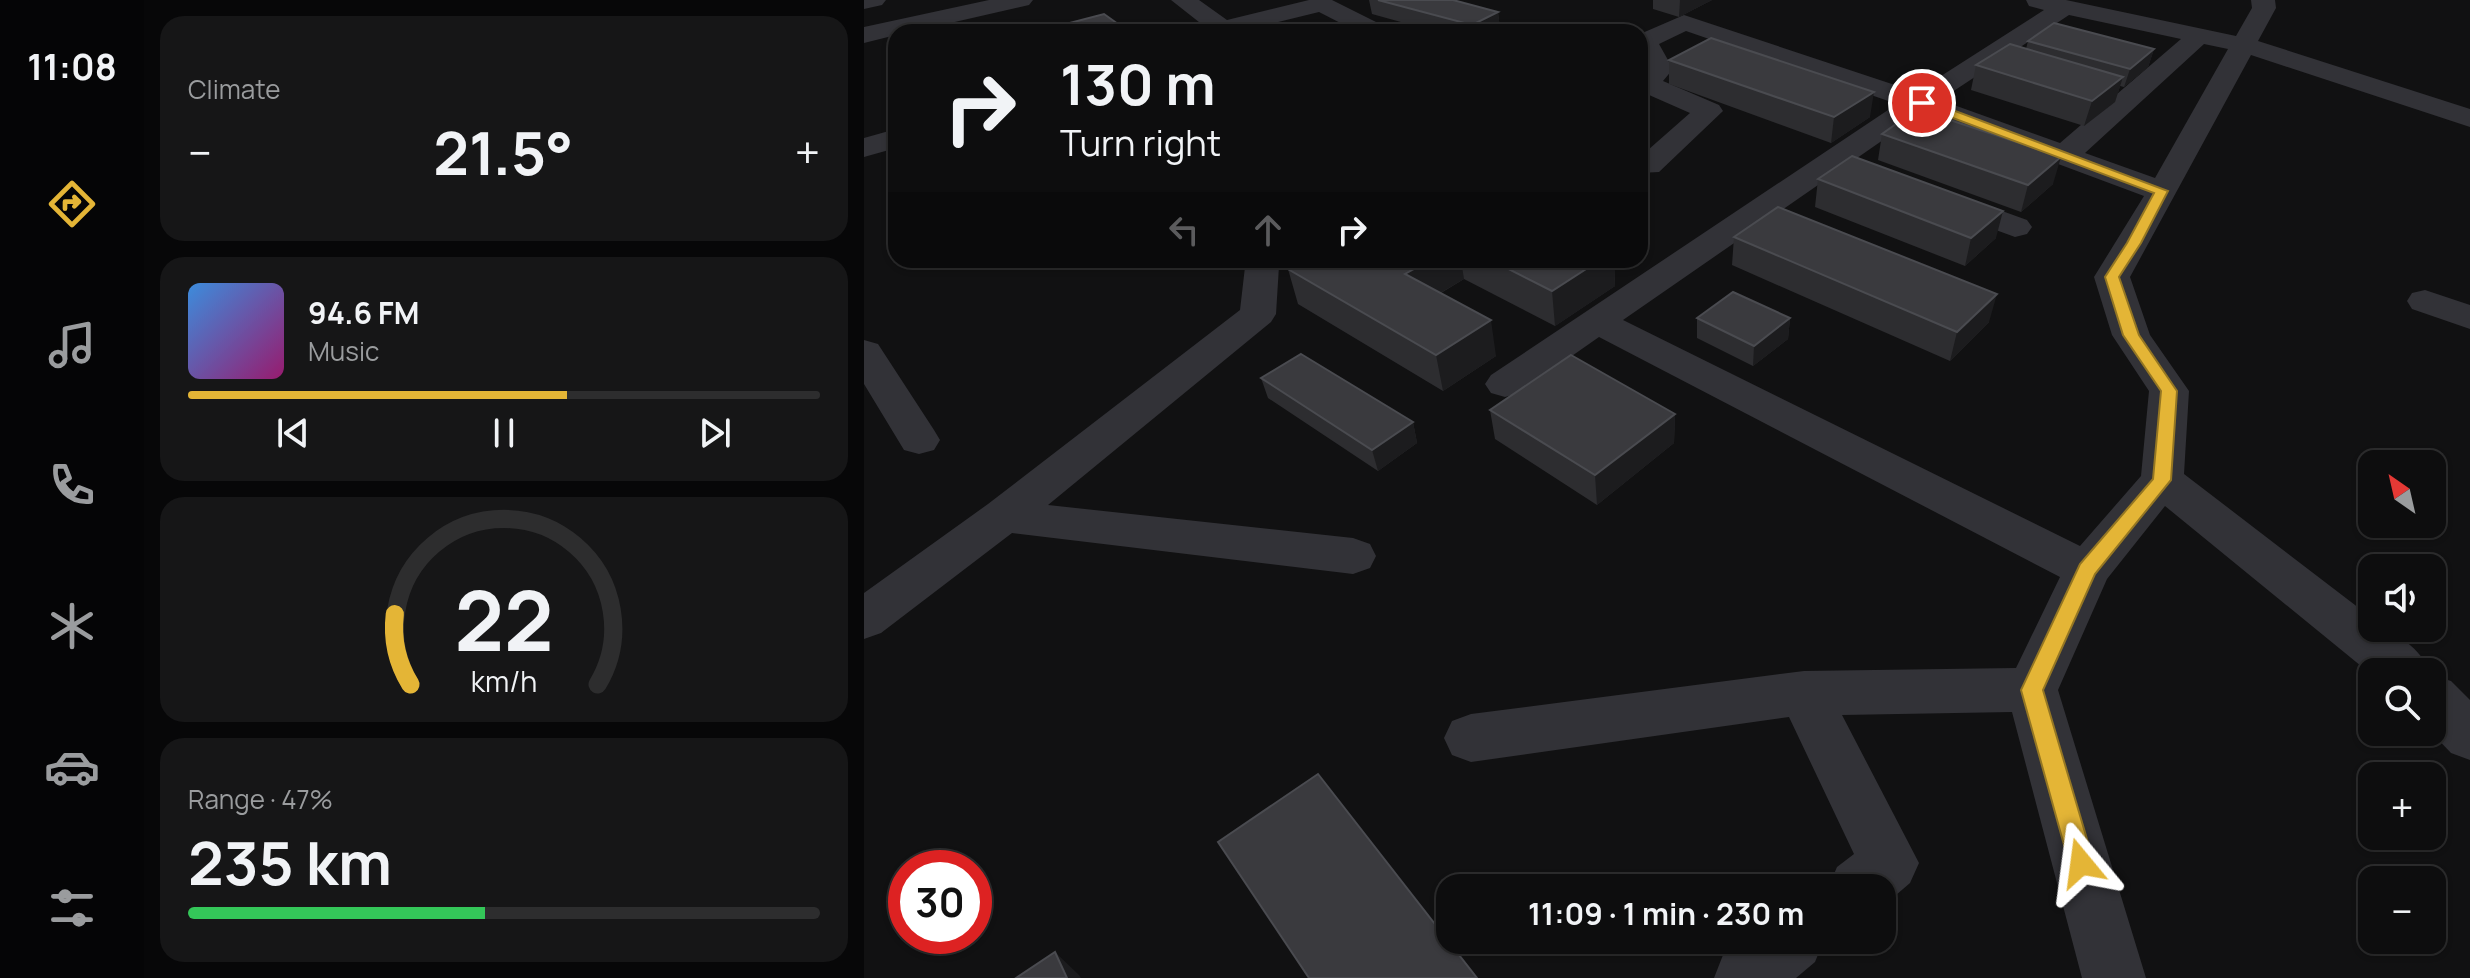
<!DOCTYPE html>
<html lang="en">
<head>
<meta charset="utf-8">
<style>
  :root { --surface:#0d0d0e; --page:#161617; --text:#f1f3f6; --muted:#9a9c9e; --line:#2d2d2e; --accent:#e4b536 }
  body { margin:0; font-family:Manrope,sans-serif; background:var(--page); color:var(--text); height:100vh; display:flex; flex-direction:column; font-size:30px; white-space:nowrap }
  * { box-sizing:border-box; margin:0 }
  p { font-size:26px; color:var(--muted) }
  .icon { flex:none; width:44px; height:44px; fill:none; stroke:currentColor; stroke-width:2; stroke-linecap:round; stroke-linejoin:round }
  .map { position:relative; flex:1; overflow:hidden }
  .details { display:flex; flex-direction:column; gap:16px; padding:16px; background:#070708; width:720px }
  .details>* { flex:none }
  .top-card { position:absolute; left:24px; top:24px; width:760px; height:244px; border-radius:24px; box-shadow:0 2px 6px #0004,0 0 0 2px var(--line); background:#0d0d0e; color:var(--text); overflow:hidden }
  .needle { width:52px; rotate:326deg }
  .tools { position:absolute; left:1494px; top:450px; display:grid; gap:16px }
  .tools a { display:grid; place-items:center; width:88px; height:88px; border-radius:16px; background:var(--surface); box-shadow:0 2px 6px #0004,0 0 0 2px var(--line); font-size:40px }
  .speed { position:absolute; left:24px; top:850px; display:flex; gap:16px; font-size:40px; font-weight:700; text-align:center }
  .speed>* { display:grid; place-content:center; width:104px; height:104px; border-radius:50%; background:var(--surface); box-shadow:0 2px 6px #0004,0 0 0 2px var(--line); line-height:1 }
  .speed .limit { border:12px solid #d22; background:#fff; color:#111 }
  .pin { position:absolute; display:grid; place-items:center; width:68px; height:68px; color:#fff; margin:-34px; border:4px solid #fff; border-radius:50%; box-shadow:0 2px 8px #0007 }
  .me { position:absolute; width:88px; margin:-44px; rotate:344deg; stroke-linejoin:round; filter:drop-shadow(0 0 6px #0008) }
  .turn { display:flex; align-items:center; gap:28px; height:168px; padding:0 40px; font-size:36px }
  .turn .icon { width:104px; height:104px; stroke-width:2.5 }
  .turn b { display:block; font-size:56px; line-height:68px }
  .lanes { display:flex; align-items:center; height:76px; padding:0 40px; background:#0003; justify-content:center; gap:40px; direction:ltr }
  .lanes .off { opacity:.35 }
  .big { font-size:60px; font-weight:700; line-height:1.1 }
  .details .widget { flex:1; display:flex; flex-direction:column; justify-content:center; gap:12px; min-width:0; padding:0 28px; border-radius:24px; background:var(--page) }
  .details .dial { align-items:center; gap:0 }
  .dial svg { height:208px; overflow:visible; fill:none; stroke:var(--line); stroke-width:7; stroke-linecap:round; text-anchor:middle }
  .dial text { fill:var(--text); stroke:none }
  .song { display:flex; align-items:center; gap:24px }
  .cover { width:96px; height:96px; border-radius:12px; background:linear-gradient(135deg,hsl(210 70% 55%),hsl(320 70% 35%)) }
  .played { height:8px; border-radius:4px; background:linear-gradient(90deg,var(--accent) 60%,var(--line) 60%) }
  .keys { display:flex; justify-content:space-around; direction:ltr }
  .heat { display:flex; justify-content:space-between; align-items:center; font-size:44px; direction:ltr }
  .charge { height:12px; border-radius:6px; background:linear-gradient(90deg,#34c759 47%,var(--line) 0) }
  .trip { position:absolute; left:572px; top:874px; width:460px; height:80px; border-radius:24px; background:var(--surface); box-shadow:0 2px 6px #0004,0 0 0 2px var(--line); font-weight:700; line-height:80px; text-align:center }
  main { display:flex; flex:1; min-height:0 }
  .dock { display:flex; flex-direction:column; width:144px; justify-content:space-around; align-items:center; background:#050506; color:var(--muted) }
  .dock .icon { width:56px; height:56px }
  .dock .on { color:var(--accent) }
  .dock b { font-size:36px; color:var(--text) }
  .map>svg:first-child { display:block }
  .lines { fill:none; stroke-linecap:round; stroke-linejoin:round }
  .minor { fill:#323237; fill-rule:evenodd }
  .wall { fill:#2d2d30 }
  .shaded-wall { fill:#1c1c1e }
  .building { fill:#3a3a3e; stroke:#4a4b50; stroke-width:2 }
  .route { fill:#e4b536; stroke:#947623; stroke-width:2 }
</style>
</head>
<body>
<main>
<nav class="dock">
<b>11:08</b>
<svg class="icon on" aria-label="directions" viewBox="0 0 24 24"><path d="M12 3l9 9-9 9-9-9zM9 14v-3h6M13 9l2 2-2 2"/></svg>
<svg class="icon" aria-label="music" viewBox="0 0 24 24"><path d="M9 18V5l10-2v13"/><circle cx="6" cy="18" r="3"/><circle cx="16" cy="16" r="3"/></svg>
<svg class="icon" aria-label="phone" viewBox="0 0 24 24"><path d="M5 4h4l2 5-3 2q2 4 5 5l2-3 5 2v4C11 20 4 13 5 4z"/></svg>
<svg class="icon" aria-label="climate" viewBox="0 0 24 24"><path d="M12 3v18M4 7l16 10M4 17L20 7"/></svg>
<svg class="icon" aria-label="car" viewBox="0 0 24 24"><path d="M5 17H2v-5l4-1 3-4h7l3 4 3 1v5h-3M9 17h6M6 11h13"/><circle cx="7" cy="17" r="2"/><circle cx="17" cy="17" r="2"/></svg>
<svg class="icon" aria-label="filters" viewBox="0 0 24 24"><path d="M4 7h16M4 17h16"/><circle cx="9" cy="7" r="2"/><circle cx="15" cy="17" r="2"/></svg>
</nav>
<section class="details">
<div class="widget"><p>Climate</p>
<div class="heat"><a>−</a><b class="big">21.5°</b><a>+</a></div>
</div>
<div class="widget">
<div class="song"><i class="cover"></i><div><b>94.6 FM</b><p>Music</p></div></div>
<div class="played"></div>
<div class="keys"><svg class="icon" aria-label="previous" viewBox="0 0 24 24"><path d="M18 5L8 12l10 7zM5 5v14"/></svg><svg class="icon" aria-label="pause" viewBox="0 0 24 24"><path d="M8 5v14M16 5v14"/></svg><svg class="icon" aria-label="next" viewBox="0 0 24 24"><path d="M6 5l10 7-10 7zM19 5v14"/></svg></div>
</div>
<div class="widget dial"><svg viewBox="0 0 100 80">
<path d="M14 69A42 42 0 1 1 86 69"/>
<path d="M14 69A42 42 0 0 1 8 42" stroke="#e4b536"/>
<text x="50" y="56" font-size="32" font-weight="700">22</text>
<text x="50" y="72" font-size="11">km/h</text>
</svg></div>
<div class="widget"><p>Range · 47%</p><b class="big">235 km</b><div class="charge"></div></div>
</section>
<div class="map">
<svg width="1606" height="978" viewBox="0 0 1606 978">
  <rect width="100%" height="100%" fill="#111112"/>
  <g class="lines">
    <path class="minor" d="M0,0H22L18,5L0,9Z
      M125,0H169L165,5L47,32H32V35L0,43V27Z
      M307,0H335L363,20L445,0H468L522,27L525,32H494L455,12L373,32H335L340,26Z
      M1162,0H1202L1372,36L1388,8L1387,0H1411L1412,8L1394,41L1606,109V127L1387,55L1266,277L1286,335L1325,391L1320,474L1508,618V628C1532,628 1557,651 1567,672H1508V675L1301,506L1243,579L1194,690L1282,978H1218L1148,712L978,715L1055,863L1046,883L1018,907V888H964L973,867L990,854L925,717L607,762L588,755L580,738L588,721L607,714L940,671L1152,668L1196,577L735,337L655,393L641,397L627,393L621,384L627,375L1033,104L822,31L795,44L809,69L799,81L855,105L859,111L795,172L776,173V157L826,113L776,91V75L782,68L776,56V34L820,15L1052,92L1180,10L1165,6ZM1205,15L1317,39L1196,143L1076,100ZM1340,44L1364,49L1291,178L1221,153ZM1058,113L1280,196L1230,277L1248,335L1285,391L1277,476L1216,546L759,320Z
      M32,129V148L0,157V138Z
      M1080,190L1163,220L1168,227L1163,234L1151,237L1069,207L1064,200L1069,193Z
      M376,260H411L415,266L412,314L407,322L184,505L489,538L506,544L512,556L506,568L489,574L148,533L17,633L0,639V593L124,504L376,310L381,267Z
      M1561,290L1606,305V329L1548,309L1543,301L1548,293Z
      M0,340L14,344L70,430L76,440L70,450L55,454L40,450L0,384Z
      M1568,675L1587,681L1606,700V760L1587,753L1567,732Z
      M879,940H960L951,962L932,978H850L859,955Z"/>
  </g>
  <path class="wall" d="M505,0H589L634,12L636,29L629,32H573L508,14Z
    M789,0H848L815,17L789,9Z
    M1164,41L1290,49L1284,67L1260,87L1256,86L1251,102L1220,126L1107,90L1112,65L1162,49Z
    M805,60L1006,117L967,143L805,84Z
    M1018,134L1189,184L1157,212L1014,160Z
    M954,179L1132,238L1101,266L951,207Z
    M870,237L1125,322L1086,361L868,265Z
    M441,260H750L751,286L691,326L600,279L577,293L632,356L579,391L434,304L424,269Z
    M833,318H926L924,339L889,366L833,338Z
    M397,378L549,422L553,443L514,471L404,398Z
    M626,410L811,414L810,443L733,505L631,439Z"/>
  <path class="shaded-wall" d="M816,0H848L815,17Z
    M634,12L636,29L629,32H609L608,25Z
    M254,24L257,32H223Z
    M1290,49L1284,67L1260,87L1266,69Z
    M1259,77L1251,102L1220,126L1228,101Z
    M1010,92L1006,117L967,143L970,117Z
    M1197,157L1189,184L1157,212L1164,185Z
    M1139,211L1132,238L1101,266L1107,238Z
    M566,260H597L600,279L549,309L541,274Z
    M736,260H750L751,286L691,326L688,291Z
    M1133,294L1125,322L1086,361L1093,332Z
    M926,318L924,339L889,366L890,346Z
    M627,320L632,356L579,391L572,355Z
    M811,414L810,443L733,505L731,475Z
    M549,422L553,443L514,471L508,450Z
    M191,952L215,975L217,978H203Z"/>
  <path class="building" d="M514,0H589L634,12L608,25Z
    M240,14L254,24L223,32H171Z
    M1190,23L1290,49L1266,69L1164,41Z
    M430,25L439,32H404Z
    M847,38L1010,92L970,117L805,60Z
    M1146,44L1259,77L1228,101L1112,65Z
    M1053,109L1197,157L1164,185L1018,134Z
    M988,156L1139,211L1107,238L954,179Z
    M914,207L1133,294L1093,332L870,237Z
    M441,260H566L541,274L627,320L572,355L424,269Z
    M627,260H736L688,291Z
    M869,292L926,318L890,346L833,318Z
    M437,354L549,422L508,450L397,378Z
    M707,355L811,414L731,475L626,410Z
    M454,774L613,978H445L354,842Z
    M191,952L203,978H152Z"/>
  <path class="route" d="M1054,100H1062L1304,191L1277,243L1255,277L1275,335L1313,391L1307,480L1231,574L1179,690L1230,863L1226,871L1217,875L1208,871L1205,863L1157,690L1216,564L1289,479L1297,391L1259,335L1241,277L1263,243L1290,193L1054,105Z"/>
</svg>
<div class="tools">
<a><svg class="needle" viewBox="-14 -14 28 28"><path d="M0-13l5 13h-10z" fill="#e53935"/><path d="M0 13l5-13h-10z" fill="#9a9c9e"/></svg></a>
<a><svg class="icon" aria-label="sound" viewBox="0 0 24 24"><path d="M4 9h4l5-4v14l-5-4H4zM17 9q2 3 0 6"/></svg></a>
<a><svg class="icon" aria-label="search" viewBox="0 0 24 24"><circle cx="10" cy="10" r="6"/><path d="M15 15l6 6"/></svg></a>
<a>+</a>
<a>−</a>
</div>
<div class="speed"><div class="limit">30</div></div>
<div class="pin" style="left:1058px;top:103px;background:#d93025"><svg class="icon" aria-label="arrive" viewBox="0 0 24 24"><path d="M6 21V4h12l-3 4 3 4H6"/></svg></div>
<svg class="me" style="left:1217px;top:863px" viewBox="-20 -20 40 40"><path d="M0-17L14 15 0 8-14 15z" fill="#e4b536" stroke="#fff" stroke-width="4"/></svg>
<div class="trip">11:09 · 1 min · 230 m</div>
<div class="top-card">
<div class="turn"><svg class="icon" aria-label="right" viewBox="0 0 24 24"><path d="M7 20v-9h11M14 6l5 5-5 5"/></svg><div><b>130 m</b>Turn right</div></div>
<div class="lanes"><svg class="icon off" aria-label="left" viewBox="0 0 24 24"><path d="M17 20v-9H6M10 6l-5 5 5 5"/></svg><svg class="icon off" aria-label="ahead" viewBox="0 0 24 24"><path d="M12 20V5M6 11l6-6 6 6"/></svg><svg class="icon" aria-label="right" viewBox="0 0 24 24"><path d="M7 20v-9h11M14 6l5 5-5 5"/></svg></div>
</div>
</div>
</main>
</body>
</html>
